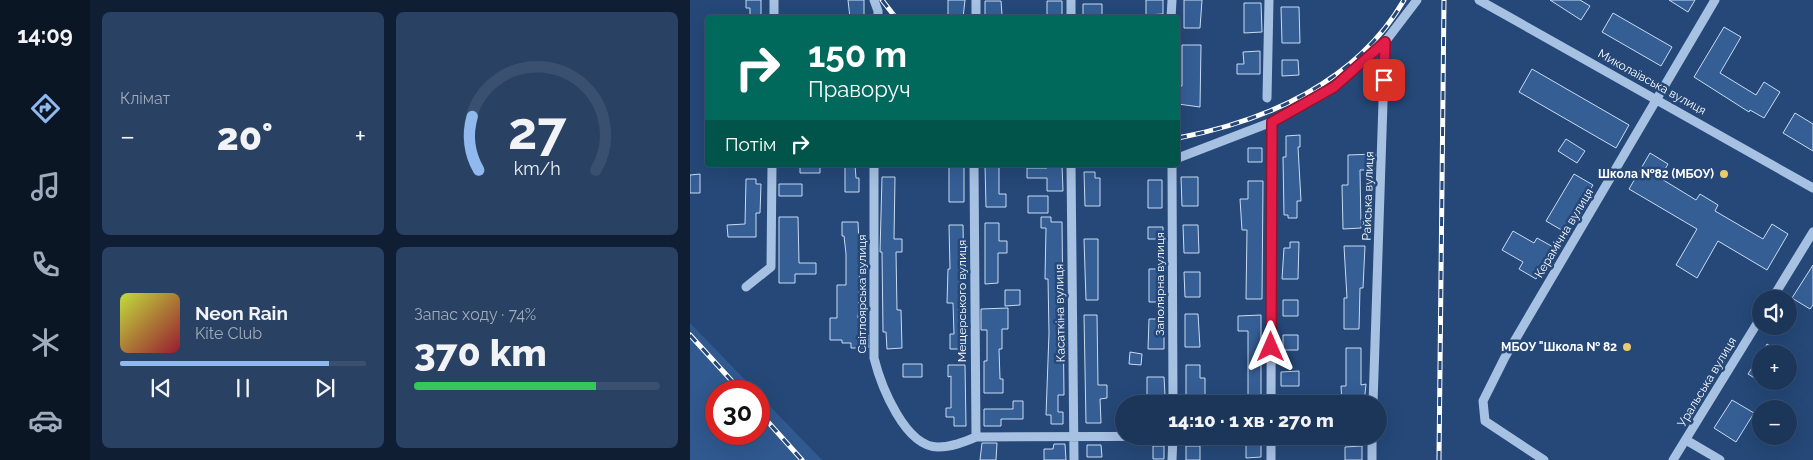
<!DOCTYPE html>
<html lang="uk">
<head>
<meta charset="utf-8">
<style>
  :root { --surface:#1c365a; --page:#294163; --text:#f1f3f6; --muted:#a0abbb; --line:#3a5070; --accent:#90b9f0 }
  body { margin:0; font-family:Raleway,sans-serif; background:var(--page); color:var(--text); height:100vh; display:flex; flex-direction:column; font-size:19px; white-space:nowrap }
  * { box-sizing:border-box; margin:0 }
  p { font-size:16px; color:var(--muted) }
  .icon { flex:none; width:28px; height:28px; fill:none; stroke:currentColor; stroke-width:2; stroke-linecap:round; stroke-linejoin:round }
  .map { position:relative; flex:1; overflow:hidden }
  .drawer { display:flex; flex-direction:column; gap:12px; padding:12px; background:#0f1e32; width:600px }
  .drawer>* { flex:none }
  .top-card { position:absolute; left:15px; top:15px; width:475px; height:152px; border-radius:5px; box-shadow:0 5px 20px #0002,0 0 0 1px var(--line); background:#00695c; color:#fff; overflow:hidden }
  .controls { position:absolute; left:1062px; top:290px; display:grid; gap:10px }
  .controls a { display:grid; place-items:center; width:45px; height:45px; border-radius:50%; background:var(--surface); box-shadow:0 5px 20px #0002,0 0 0 1px var(--line); font-size:25px }
  .speed { position:absolute; left:15px; top:380px; display:flex; gap:10px; font-size:25px; font-weight:700; text-align:center }
  .speed>* { display:grid; place-content:center; width:65px; height:65px; border-radius:50%; background:var(--surface); box-shadow:0 5px 20px #0002,0 0 0 1px var(--line); line-height:1 }
  .speed .limit { border:8px solid #d22; background:#fff; color:#111 }
  .pin { position:absolute; display:grid; place-items:center; width:42px; height:42px; color:#fff; margin:-21px; border-radius:10px; box-shadow:0 2px 8px #0006 }
  .me { position:absolute; width:55px; margin:-28px; rotate:0deg; stroke-linejoin:round; filter:drop-shadow(0 0 4px #0008) }
  .turn { display:flex; align-items:center; gap:18px; height:105px; padding:0 20px; font-size:22px }
  .turn .icon { width:65px; height:65px; stroke-width:2.5 }
  .turn b { display:block; font-size:35px; line-height:42px }
  .then { display:flex; align-items:center; height:48px; padding:0 20px; background:#0003; gap:10px; font-size:19px }
  .big { font-size:38px; font-weight:800; line-height:1.1 }
  .drawer .widget { flex:1; display:flex; flex-direction:column; justify-content:center; gap:8px; min-width:0; padding:0 18px; border-radius:8px; background:var(--page) }
  .drawer .dial { align-items:center; gap:0 }
  .dial svg { height:130px; overflow:visible; fill:none; stroke:var(--line); stroke-width:7; stroke-linecap:round; text-anchor:middle }
  .dial text { fill:var(--text); stroke:none }
  .song { display:flex; align-items:center; gap:15px }
  .cover { width:60px; height:60px; border-radius:8px; background:linear-gradient(135deg,hsl(70 70% 55%),hsl(350 70% 35%)) }
  .played { height:5px; border-radius:2px; background:linear-gradient(90deg,var(--accent) 85%,var(--line) 85%) }
  .keys { display:flex; justify-content:space-around; direction:ltr }
  .heat { display:flex; justify-content:space-between; align-items:center; font-size:28px; direction:ltr }
  .charge { height:8px; border-radius:4px; background:linear-gradient(90deg,#34c759 74%,var(--line) 0) }
  .drawer .tiles { flex:1; display:grid; gap:12px; grid-template-columns:repeat(2,1fr) }
  .trip { position:absolute; left:425px; top:395px; width:272px; height:50px; border-radius:25px; background:var(--surface); box-shadow:0 5px 20px #0002,0 0 0 1px var(--line); font-weight:800; line-height:50px; text-align:center }
  main { display:flex; flex:1; min-height:0 }
  .dock { display:flex; flex-direction:column; width:90px; justify-content:space-around; align-items:center; background:#0b1624; color:var(--muted) }
  .dock .icon { width:35px; height:35px }
  .dock .selected { color:var(--accent) }
  .dock b { font-size:22px; color:var(--text) }
  .map>svg:first-child { display:block }
  .green { fill:#305990 }
  .building { fill:#355e95; stroke:#c9dbf3 }
  .lines { fill:none; stroke-linecap:round; stroke-linejoin:round }
  .minor { stroke:#a7c1e3; stroke-width:9 }
  .rail-casing { stroke:#fff; stroke-width:5 }
  .rail { stroke:#254878; stroke-width:3; stroke-dasharray:9; stroke-linecap:butt }
  .route-casing { stroke:#92132f; stroke-width:12 }
  .route { stroke:#e11d48; stroke-width:9 }
  .poi-dot { fill:#ecca6c; stroke:#254878; stroke-width:2 }
  .labels { text-anchor:middle; dominant-baseline:central; stroke-width:5; stroke-linejoin:round; paint-order:stroke }
  .street-label { font-size:12px; fill:#fff; stroke:#254878 }
  .poi-label { font-size:12px; font-weight:bold; fill:#fff; stroke:#254878; text-anchor:end }
</style>
</head>
<body>
<main>
<nav class="dock">
<b>14:09</b>
<svg class="icon selected" aria-label="directions" viewBox="0 0 24 24"><path d="M12 3l9 9-9 9-9-9zM9 14v-3h6M13 9l2 2-2 2"/></svg>
<svg class="icon" aria-label="music" viewBox="0 0 24 24"><path d="M9 18V5l10-2v13"/><circle cx="6" cy="18" r="3"/><circle cx="16" cy="16" r="3"/></svg>
<svg class="icon" aria-label="phone" viewBox="0 0 24 24"><path d="M5 4h4l2 5-3 2q2 4 5 5l2-3 5 2v4C11 20 4 13 5 4z"/></svg>
<svg class="icon" aria-label="climate" viewBox="0 0 24 24"><path d="M12 3v18M4 7l16 10M4 17L20 7"/></svg>
<svg class="icon" aria-label="car" viewBox="0 0 24 24"><path d="M5 17H2v-5l4-1 3-4h7l3 4 3 1v5h-3M9 17h6M6 11h13"/><circle cx="7" cy="17" r="2"/><circle cx="17" cy="17" r="2"/></svg>
</nav>
<section class="drawer">
<div class="tiles">
<div class="widget"><p>Клімат</p>
<div class="heat"><a>−</a><b class="big">20°</b><a>+</a></div>
</div>
<div class="widget dial"><svg viewBox="0 0 100 80">
<path d="M14 69A42 42 0 1 1 86 69"/>
<path d="M14 69A42 42 0 0 1 10 36" stroke="#90b9f0"/>
<text x="50" y="56" font-size="32" font-weight="700">27</text>
<text x="50" y="72" font-size="11">km/h</text>
</svg></div>
<div class="widget">
<div class="song"><i class="cover"></i><div><b>Neon Rain</b><p>Kite Club</p></div></div>
<div class="played"></div>
<div class="keys"><svg class="icon" aria-label="previous" viewBox="0 0 24 24"><path d="M18 5L8 12l10 7zM5 5v14"/></svg><svg class="icon" aria-label="pause" viewBox="0 0 24 24"><path d="M8 5v14M16 5v14"/></svg><svg class="icon" aria-label="next" viewBox="0 0 24 24"><path d="M6 5l10 7-10 7zM19 5v14"/></svg></div>
</div>
<div class="widget"><p>Запас ходу · 74%</p><b class="big">370 km</b><div class="charge"></div></div>
</div>
</section>
<div class="map">
<svg width="1123" height="460" viewBox="0 0 1123 460">
  <rect width="100%" height="100%" fill="#254878"/>
  <path class="green" d="M0,323L66,391H26V434H69V395L132,460H0Z"/>
  <path class="building" d="M56,0H71V18H60V8H56Z
    M158,0H174V18H160Z
    M258,0H275L273,18H258Z
    M456,0H473V14L456,15Z
    M494,0H512L510,28H494Z
    M860,0H890L900,6L891,20Z
    M979,0H1005L998,12Z
    M295,1H311L312,15H295Z
    M357,1H372V15H357Z
    M554,3H571L572,32L554,33Z
    M393,4H412V18H393Z
    M591,7H609L610,43H592Z
    M923,13L982,47L971,66L912,32Z
    M1034,27L1051,37L1030,73L1066,95L1074,82L1090,92L1074,118L1060,110L1059,112L1004,77Z
    M492,45H511L510,107L488,104L489,86H492Z
    M570,51V74H547V64H554L553,52Z
    M592,60H608L609,75L592,76Z
    M842,69L939,125L926,148L829,92Z
    M1105,113L1123,124V151L1093,133Z
    M610,135V147H608L611,201H607V218H598V215H594L593,157H596V136Z
    M876,139L895,151L887,163L868,151Z
    M558,148H572V162H558Z
    M960,153L978,164L970,178L1006,200L1010,194L1028,205L1025,211L1073,239L1082,224L1098,234L1077,270L1028,241L1007,278L986,265L1007,229L939,189Z
    M685,154L684,170H670L671,228L653,229L652,185H658V155Z
    M110,165H130V173H110Z
    M155,165H165L166,178H169V192H155Z
    M259,165H274V202H259Z
    M295,165H309V194H316V207H296Z
    M357,165H372L373,191H357V178H337V168H357Z
    M394,172H405V178H410V206H395Z
    M10,174V193H0V175Z
    M884,174L903,185L875,232L856,221Z
    M192,177H205L204,239H212V252H206L207,310H211L212,348L197,349L196,332H193L192,252H190Z
    M491,177H508V206H492Z
    M56,179H66V184H71L70,213H66V237H38L37,225L55,224Z
    M458,180H472V208H458Z
    M558,181H573L572,299H556L557,230H552L550,199H558Z
    M89,184H112V196H89Z
    M338,196H358V213H338Z
    M89,217H108L109,263H126V274H105V283H89Z
    M351,217H361V222H372L374,395H368V412H373V424H361V415H356L359,333L358,279H355L356,228H351Z
    M152,222H168L170,266L168,318H172V335H178V348H161V343H152V340H140V318H147V285H156V254L154,236H152Z
    M295,223H309V241H317V253H308V283L295,284Z
    M259,225H273L275,349H260V334H264L263,303H257L258,269H260Z
    M493,225H508L509,253H494Z
    M458,227H473V239H458Z
    M823,231L844,243L847,238L865,248L846,279L829,269L833,262L812,250Z
    M394,239H408V300H396Z
    M600,242H609L608,279H592L594,248H600Z
    M654,246H675L673,288H670L669,329H654V298H657Z
    M1123,265V305L1120,309L1102,298Z
    M459,269H473V302H459Z
    M494,272H510V297H495Z
    M315,290H330V305L315,306Z
    M593,300H608V316H593Z
    M318,308V329H312V349H309L310,379H313V393H294V361H297V330H291V309Z
    M495,314H508L510,347H495Z
    M394,315H407L408,385H417V398L410,399L411,423H396Z
    M571,315V400H558V331H548V316Z
    M459,319H474V349H458Z
    M593,335H608V350H593Z
    M1077,344L1093,354H1071V382L1058,374Z
    M656,348H671V385L676,384L674,404H652L651,386H656Z
    M440,352L452,354L451,365L439,364Z
    M213,364H232V377H213Z
    M258,365H275L276,426H264V417H256V408H261V376L258,377Z
    M496,365H510V378H515V399H496Z
    M609,371V386H591V372Z
    M457,377H474L475,395H457Z
    M1042,400L1064,413L1046,442L1024,428Z
    M323,401H333V419H311V426H294V409H323Z
    M292,443H307L306,460H290Z
    M364,444H375L376,460H354V449H363Z
    M397,445H411L412,457H397Z
    M556,445H571V457L556,458Z
    M463,446H474V459H463Z
    M496,446H510V460H496Z
    M672,446V460H655V447Z"/>
  <g class="lines">
    <path class="minor" d="M184,0L188,11V18
      M789,0L1123,188
      M84,18V0
      M286,18V0
      M381,18V0
      M481,18L482,0
      M577,98L579,0
      M488,158L582,122L644,87L695,42
      M184,165V358C191,386 215,447 248,447C262,447 274,442 286,437L602,436
      M284,165L286,437
      M381,165L384,460
      M482,165L483,404
      M56,287L81,267L82,165
      M1082,299L1123,232
      M581,404L582,122
      M683,404L695,42L727,0
      M996,440L1030,460
      M482,460L483,436
      M581,460V436
      M682,460V436
      M854,460L795,421L793,401L815,357L1025,0
      M983,460L1071,317"/>
    <defs>
      <path id="rail" d="M192,0L206,18
        M488,138C576,121 667,82 714,0
        M0,335L51,391
        M69,412L112,460
        M749,460L754,0"/>
    </defs>
    <use href="#rail" class="rail-casing"/>
    <use href="#rail" class="rail"/>
  </g>
  <g class="lines">
    <defs>
      <path id="route" d="M581,347L582,122L644,87L695,42L694,80"/>
    </defs>
    <use href="#route" class="route-casing"/>
    <use href="#route" class="route"/>
  </g>
  <g class="poi-dot">
    <circle cx="1034" cy="174" r="5"/>
    <circle cx="937" cy="347" r="5"/>
  </g>
  <g class="labels">
    <g class="street-label">
      <text transform="translate(962 82) rotate(29)">Миколаївська вулиця</text>
      <text transform="translate(678 196) rotate(-88)">Райська вулиця</text>
      <text transform="translate(874 233) rotate(-59)">Керамічна вулиця</text>
      <text transform="translate(470 284) rotate(-90)">Заполярна вулиця</text>
      <text transform="translate(172 294) rotate(-90)">Світлоярська вулиця</text>
      <text transform="translate(272 301) rotate(-90)">Мещерського вулиця</text>
      <text transform="translate(370 313) rotate(-91)">Касаткіна вулиця</text>
      <text transform="translate(1017 382) rotate(-59)">Уральська вулиця</text>
    </g>
    <g class="poi-label">
      <text x="1024" y="174">Школа №82 (МБОУ)</text>
      <text x="927" y="347">МБОУ "Школа № 82</text>
    </g>
  </g>
</svg>
<div class="controls">
<a><svg class="icon" aria-label="sound" viewBox="0 0 24 24"><path d="M4 9h4l5-4v14l-5-4H4zM17 9q2 3 0 6"/></svg></a>
<a>+</a>
<a>−</a>
</div>
<div class="speed"><div class="limit">30</div></div>
<div class="pin" style="left:694px;top:80px;background:#d93025"><svg class="icon" aria-label="arrive" viewBox="0 0 24 24"><path d="M6 21V4h12l-3 4 3 4H6"/></svg></div>
<svg class="me" style="left:581px;top:347px" viewBox="-20 -20 40 40"><path d="M0-17L14 15 0 8-14 15z" fill="#e11d48" stroke="#fff" stroke-width="4"/></svg>
<div class="trip">14:10 · 1 хв · 270 m</div>
<div class="top-card">
<div class="turn"><svg class="icon" aria-label="right" viewBox="0 0 24 24"><path d="M7 20v-9h11M14 6l5 5-5 5"/></svg><div><b>150 m</b>Праворуч</div></div>
<div class="then">Потім<svg class="icon" aria-label="right" viewBox="0 0 24 24"><path d="M7 20v-9h11M14 6l5 5-5 5"/></svg></div>
</div>
</div>
</main>
</body>
</html>
